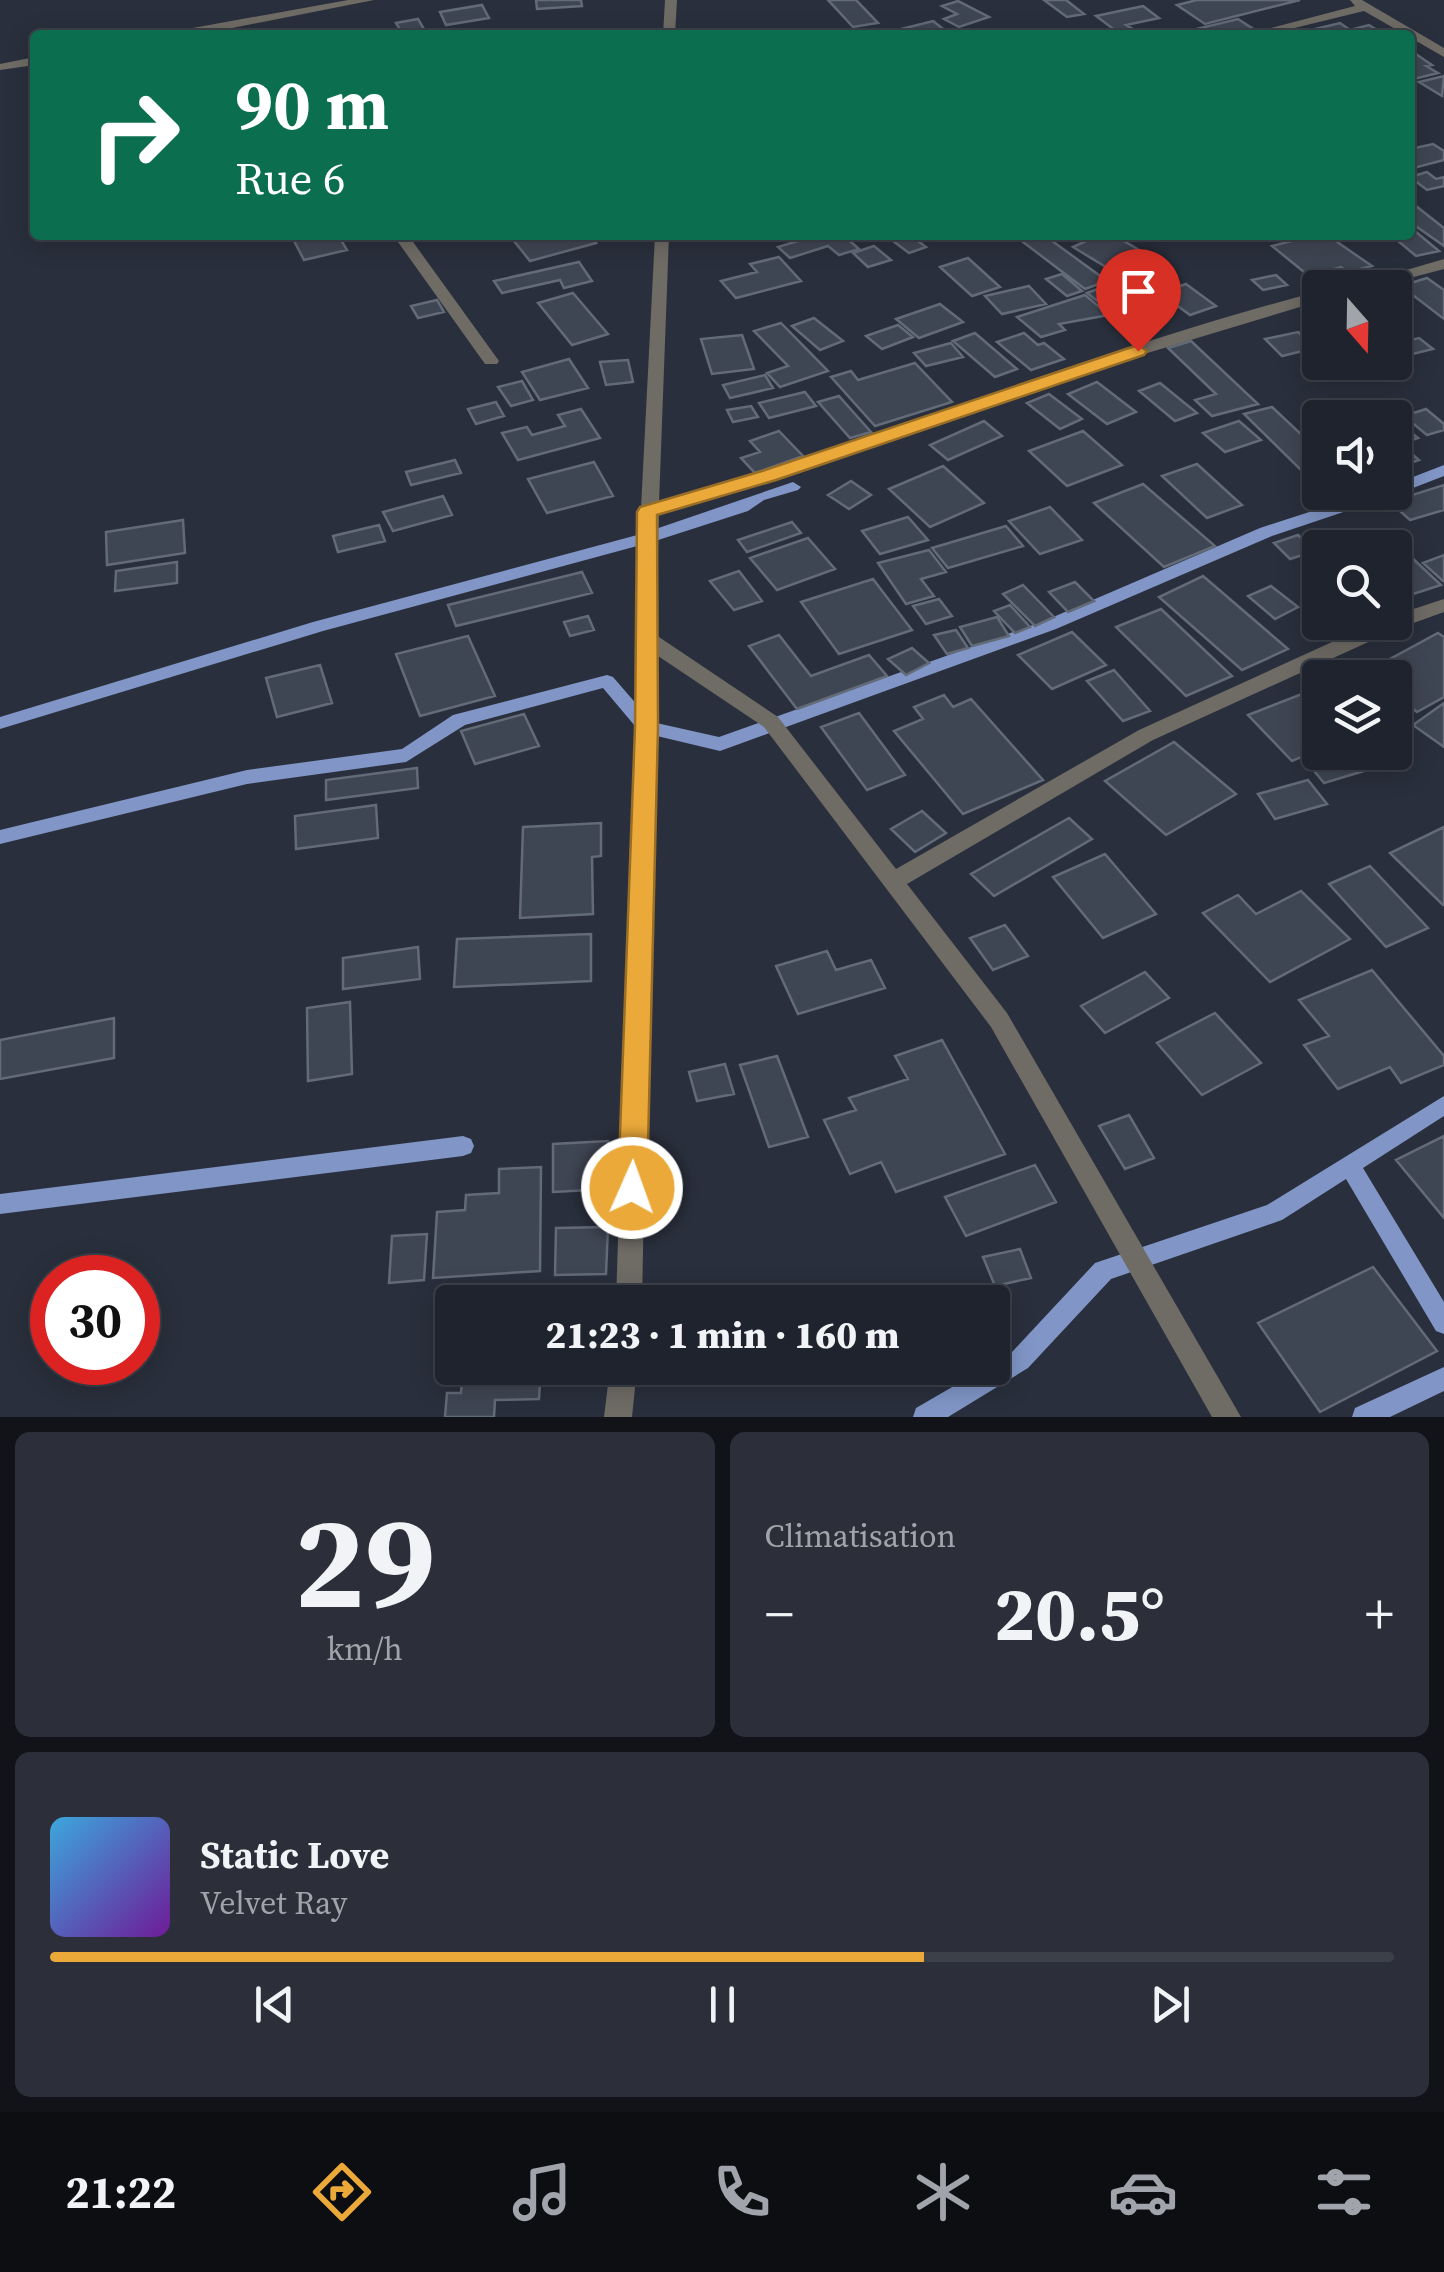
<!DOCTYPE html>
<html lang="fr">
<head>
<meta charset="utf-8">
<style>
  :root { --surface:#1f232d; --page:#2c2f39; --text:#f1f3f6; --muted:#a1a4aa; --line:#3c4049; --accent:#eba93a }
  body { margin:0; font-family:"Source Serif 4",serif; background:var(--page); color:var(--text); height:100vh; display:flex; flex-direction:column; font-size:38px; white-space:nowrap }
  * { box-sizing:border-box; margin:0 }
  p { font-size:32px; color:var(--muted) }
  .icon { flex:none; width:55px; height:55px; fill:none; stroke:currentColor; stroke-width:2; stroke-linecap:round; stroke-linejoin:round }
  .map { position:relative; height:1417px; overflow:hidden }
  .drawer { display:flex; flex-direction:column; gap:15px; padding:15px; background:#111319; flex:1 }
  .drawer>* { flex:none }
  .hud { position:absolute; left:30px; top:30px; width:1385px; height:210px; border-radius:10px; box-shadow:0 5px 25px #0003,0 0 0 2px var(--line); background:#0b6e4f; color:#fff; overflow:hidden }
  .needle { width:65px; rotate:160deg }
  .fabs { position:absolute; left:1302px; top:270px; display:grid; gap:20px }
  .fabs a { display:grid; place-items:center; width:110px; height:110px; border-radius:10px; background:var(--surface); box-shadow:0 5px 25px #0003,0 0 0 2px var(--line); font-size:50px }
  .speed { position:absolute; left:30px; top:1255px; display:flex; gap:20px; font-size:50px; font-weight:700; text-align:center }
  .speed>* { display:grid; place-content:center; width:130px; height:130px; border-radius:50%; background:var(--surface); box-shadow:0 5px 25px #0003,0 0 0 2px var(--line); line-height:1 }
  .speed .limit { border:15px solid #d22; background:#fff; color:#111 }
  .pin { position:absolute; display:grid; place-items:center; width:85px; height:85px; color:#fff; margin:-102px -42px; border-radius:50% 50% 50% 0; rotate:-45deg; box-shadow:0 0 10px #0007 }
  .pin .icon { rotate:45deg }
  .me { position:absolute; width:110px; margin:-55px; rotate:2deg; stroke-linejoin:round; filter:drop-shadow(0 0 8px #0008) }
  .turn { display:flex; align-items:center; gap:35px; height:210px; padding:0 40px; font-size:45px }
  .turn .icon { width:130px; height:130px; stroke-width:2.5 }
  .turn b { display:block; font-size:70px; line-height:85px }
  .big { font-size:75px; font-weight:800; line-height:1.1 }
  .drawer .widget { flex:1; display:flex; flex-direction:column; justify-content:center; gap:15px; min-width:0; padding:0 35px; border-radius:15px; background:var(--page) }
  .drawer .dial { align-items:center; gap:0 }
  .dial b { font-size:130px; line-height:1 }
  .song { display:flex; align-items:center; gap:30px }
  .cover { width:120px; height:120px; border-radius:15px; background:linear-gradient(135deg,hsl(200 70% 55%),hsl(280 70% 35%)) }
  .played { height:10px; border-radius:5px; background:linear-gradient(90deg,var(--accent) 65%,var(--line) 65%) }
  .keys { display:flex; justify-content:space-around; direction:ltr }
  .heat { display:flex; justify-content:space-between; align-items:center; font-size:55px; direction:ltr }
  .drawer .tiles { flex:1; display:grid; gap:15px; grid-template-columns:1fr 1fr }
  .widget:last-child { grid-column:span 2 }
  .trip { position:absolute; left:435px; top:1285px; width:575px; height:100px; border-radius:10px; background:var(--surface); box-shadow:0 5px 25px #0003,0 0 0 2px var(--line); font-weight:800; line-height:100px; text-align:center }
  .dock { display:flex; height:160px; justify-content:space-around; align-items:center; background:#0c0e12; color:var(--muted) }
  .dock .icon { width:70px; height:70px }
  .dock .current { color:var(--accent) }
  .dock b { font-size:45px; color:var(--text) }
  .map>svg:first-child { display:block }
  .lines { fill:none; stroke-linecap:round; stroke-linejoin:round }
  .stream { fill:#8196c6; fill-rule:evenodd }
  .building { fill:#3f4653; stroke:#636a78; stroke-width:2.5 }
  .street { fill:#6f6b65; fill-rule:evenodd }
  .route { fill:#eba93a; stroke:#996e26; stroke-width:2.5 }
</style>
</head>
<body>
<div class="map">
<svg width="1444" height="1417" viewBox="0 0 1444 1417">
  <rect width="100%" height="100%" fill="#292f3c"/>
  <g class="lines">
    <path class="stream" d="M1444,465V476L1400,493L1272,536L1056,629L720,751L640,732L603,688L465,725L406,762L247,784L0,844V830L247,770L402,749L453,715L607,675L613,677L652,722L719,737L1044,621L1260,528L1371,492H1395V484Z
      M793,482L801,487L798,490L764,500L748,511L652,542L323,631L0,729V717L313,622L641,534Z
      M1444,1096V1116L1363,1168L1444,1302V1334L1436,1331L1346,1179L1282,1220L1111,1279L1028,1368L948,1417H913L916,1408L985,1368H992V1363L1012,1352L1095,1263L1267,1205Z
      M463,1136L471,1139L474,1146L471,1153L463,1156L0,1214V1194Z
      M1444,1367V1391L1390,1417H1352L1355,1408Z"/>
  </g>
  <path class="building" d="M536,0H581L582,6L537,9Z
    M828,0H856L878,23L853,27Z
    M1044,0H1066L1084,14L1067,17Z
    M1197,0H1300L1205,24L1177,5Z
    M958,1L989,17L959,27L944,19L957,14L942,6Z
    M482,5L489,18L446,25L440,12Z
    M1143,6L1159,18L1126,25L1131,28L1116,31L1096,16Z
    M418,19L424,29L402,33L396,23Z
    M1238,19L1258,32L1194,35L1188,31Z
    M933,21L951,35H877Z
    M1340,23L1350,30L1369,25L1385,35L1294,34Z
    M1410,50L1432,65L1426,66L1438,73L1410,80Z
    M1444,76L1442,96L1419,82Z
    M1433,144L1444,151V160L1410,169V149Z
    M1427,172L1436,179L1444,177V186L1427,190L1410,177Z
    M1416,206L1444,228V246L1410,222V207Z
    M1410,227L1439,251L1416,256L1391,235H1410Z
    M338,235L347,250L304,260L292,237Z
    M537,235H588L596,243L530,261L514,241Z
    M817,235H843L859,249L839,255L828,246L790,258L778,247Z
    M885,235H910L926,247L909,253Z
    M1030,235H1044L1107,281L1085,289L1019,239Z
    M1099,235H1114L1154,259L1119,275L1073,247Z
    M1315,235H1327L1372,266L1348,272L1341,267L1309,276L1272,246Z
    M874,246L891,260L868,267L853,253Z
    M779,257L801,281L736,298L721,281L757,272L750,264Z
    M968,258L1000,287L972,296L940,267Z
    M579,262L592,281L564,288L560,280L502,293L494,281Z
    M1062,274L1082,291L1067,296L1046,279Z
    M1139,274L1161,290L1125,303L1155,325L1138,332L1087,293Z
    M1276,275L1287,285L1263,290L1252,280Z
    M1427,278L1444,290V319L1401,286Z
    M1186,284L1216,306L1190,315L1160,293Z
    M1029,286L1046,304L1002,314L985,296Z
    M573,293L608,334L572,345L538,303Z
    M1085,295L1109,315L1059,324L1065,330L1041,337L1017,317Z
    M437,300L444,312L418,318L411,306Z
    M940,304L963,322L919,338L896,319Z
    M814,318L843,341L820,350L792,326Z
    M781,323L828,371L780,387L767,373L788,366L754,331Z
    M898,325L913,337L882,349L866,336Z
    M1298,332L1315,348L1282,356L1265,339Z
    M975,333L1017,369L995,377L953,341Z
    M1024,333L1038,345L1044,343L1064,359L1031,370L997,342Z
    M742,335L754,369L712,374L701,339Z
    M1419,338L1433,349L1405,356L1395,348V344Z
    M1191,341L1258,404L1212,416L1195,400L1216,394L1168,348Z
    M951,343L963,357L926,366L914,353Z
    M569,359L588,388L540,400L522,372Z
    M628,360L633,382L606,385L600,362Z
    M915,363L952,402L875,426L831,377L851,371L858,380Z
    M765,375L773,388L730,398L723,385Z
    M522,381L533,400L511,406L498,387Z
    M1097,382L1136,412L1107,424L1068,394Z
    M1160,383L1197,413L1175,421L1139,391Z
    M805,392L816,406L769,418L759,403Z
    M1049,394L1082,419L1060,429L1027,403Z
    M839,396L871,432L850,438L818,402Z
    M496,402L504,416L476,424L468,409Z
    M751,406L758,417L733,422L727,410Z
    M1272,407L1320,452V463L1300,469L1244,414Z
    M581,409L600,438L518,460L502,433L527,427L532,435L565,426L558,415Z
    M1426,409L1444,424V430L1427,435L1404,416Z
    M984,421L1002,436L948,460L930,445Z
    M1239,421L1261,440L1225,452L1203,433Z
    M1399,423L1418,438L1400,444L1419,460L1395,468V424Z
    M779,431L803,456L755,473L741,458L760,452L750,441Z
    M1083,431L1122,465L1067,486L1029,451Z
    M455,460L461,473L411,485L406,472Z
    M594,462L613,496L547,513L528,479Z
    M1197,464L1242,505L1207,518L1162,476Z
    M943,466L984,503L930,527L889,489Z
    M851,481L871,495L849,509L828,495Z
    M1143,484L1215,546L1164,567L1094,503Z
    M1444,485V510L1410,520L1390,502Z
    M443,496L452,515L393,531L383,512Z
    M1050,507L1082,540L1040,554L1009,521Z
    M908,517L928,540L880,554L862,531Z
    M183,520L185,553L107,565L106,532Z
    M792,522L801,533L747,552L738,540Z
    M379,525L385,541L338,552L333,536Z
    M1006,526L1023,546L948,568L932,548Z
    M1298,535L1315,551L1290,559L1274,543Z
    M808,538L835,569L777,590L750,558Z
    M929,550L946,572L921,579L934,596L906,604L878,563Z
    M1409,555L1441,585L1413,594L1395,577V560Z
    M1444,555V581H1443L1423,563Z
    M177,562V583L115,591L116,571Z
    M739,571L762,601L734,610L710,581Z
    M582,572L592,593L456,626L448,605Z
    M1203,576L1288,649L1242,670L1159,597Z
    M873,579L912,630L839,654L801,602Z
    M1075,582L1094,601L1068,612L1049,592Z
    M1023,585L1054,617L1035,626L1003,594Z
    M1271,586L1298,607L1275,619L1248,596Z
    M939,599L952,616L926,624L913,606Z
    M1010,605L1030,627L1015,633L994,611Z
    M1161,609L1232,676L1186,696L1116,627Z
    M588,616L594,630L570,636L564,622Z
    M997,617L1009,636L972,646L960,627Z
    M956,630L968,648L947,654L934,635Z
    M1072,632L1106,665L1052,689L1018,655Z
    M1438,633L1444,637V697L1417,712L1395,695V678H1373L1366,672Z
    M779,635L811,676L869,655L887,676L797,709L749,646Z
    M468,636L495,696L420,716L396,654Z
    M912,648L929,663L906,675L888,659Z
    M320,665L332,703L277,717L266,678Z
    M1114,670L1150,711L1123,721L1087,681Z
    M1302,694L1320,711V749L1292,761L1248,715Z
    M944,695L953,707L971,699L1043,780L963,814L894,731L923,719L914,707Z
    M1444,703V747L1413,725Z
    M859,713L905,775L867,790L821,727Z
    M524,714L539,746L475,764L461,731Z
    M1174,742L1236,794L1166,835L1105,781Z
    M1335,752H1361L1374,768L1324,783L1306,761Z
    M417,768L418,788L326,800V780Z
    M1308,780L1327,804L1275,819L1258,794Z
    M376,805L378,838L296,849L295,816Z
    M922,811L946,833L915,852L891,829Z
    M1069,818L1092,839L994,896L971,874Z
    M601,823V856L592,857L593,914L520,918L523,827Z
    M1444,827V905H1443L1390,853Z
    M1105,854L1156,914L1103,938L1053,877Z
    M1370,866L1428,928L1386,947L1329,884Z
    M1301,891L1350,939L1270,982L1203,913L1238,895L1256,914Z
    M1005,925L1028,956L993,970L970,938Z
    M591,934V981L454,987L457,939Z
    M418,947L420,979L343,989V958Z
    M827,951L836,970L871,960L885,988L798,1014L776,966Z
    M1372,970L1444,1056V1065L1401,1083L1390,1067L1338,1089L1304,1045L1329,1036L1299,1000Z
    M1145,972L1169,998L1105,1033L1081,1006Z
    M350,1002L352,1074L308,1081L307,1008Z
    M1215,1013L1261,1063L1202,1095L1157,1043Z
    M114,1018V1058L0,1079V1040Z
    M942,1040L1005,1154L896,1192L881,1162L850,1174L824,1120L856,1110L849,1098L908,1079L895,1056Z
    M777,1056L808,1137L769,1147L740,1065Z
    M725,1064L734,1094L697,1101L689,1072Z
    M1129,1115L1154,1158L1125,1169L1099,1126Z
    M1444,1136V1218L1396,1160Z
    M608,1141L609,1189L553,1192V1144Z
    M1035,1165L1056,1202L966,1236L945,1197Z
    M541,1167L540,1271L433,1278L437,1212L465,1210L466,1195L499,1193V1169Z
    M608,1227L606,1274L555,1275L556,1228Z
    M427,1234L424,1280L389,1283L392,1236Z
    M1020,1249L1031,1278L995,1286L983,1257Z
    M1373,1267L1437,1351L1320,1412L1258,1323Z
    M463,1368H541L539,1399L495,1400L494,1417H445L447,1393H461Z"/>
  <g class="lines">
    <path class="street" d="M348,0H374L197,35H170L176,31Z
      M665,0H677L675,35H663Z
      M1350,0H1362L1444,48V57L1364,11L1266,35H1244L1355,6Z
      M35,57V65L0,70V64Z
      M393,235H408L499,361L497,364H485Z
      M655,235H669L659,503C881,437 1096,350 1320,291V301L1071,376L775,480L659,514L656,635L778,717L896,869L1139,730L1376,622H1395V615L1444,599V612L1397,629L1153,740L907,884L1007,1013L1241,1417H1212L991,1027L764,727L655,654L642,1302H616L641,516L638,512L641,508Z
      M1444,259V269L1372,288H1345Z
      M610,1368H637L632,1417H604Z"/>
  </g>
  <path class="route" d="M1138,345L1147,351L1144,355L776,480L657,515L658,727L647,1188L642,1197L632,1200L622,1197L618,1188L635,727L637,512L640,507L762,471Z"/>
</svg>
<div class="fabs">
<a><svg class="needle" viewBox="-14 -14 28 28"><path d="M0-13l5 13h-10z" fill="#e53935"/><path d="M0 13l5-13h-10z" fill="#a1a4aa"/></svg></a>
<a><svg class="icon" aria-label="sound" viewBox="0 0 24 24"><path d="M4 9h4l5-4v14l-5-4H4zM17 9q2 3 0 6"/></svg></a>
<a><svg class="icon" aria-label="search" viewBox="0 0 24 24"><circle cx="10" cy="10" r="6"/><path d="M15 15l6 6"/></svg></a>
<a><svg class="icon" aria-label="layers" viewBox="0 0 24 24"><path d="M12 4l9 5-9 5-9-5zM3 14l9 5 9-5"/></svg></a>
</div>
<div class="speed"><div class="limit">30</div></div>
<div class="pin" style="left:1138px;top:351px;background:#d93025"><svg class="icon" aria-label="arrive" viewBox="0 0 24 24"><path d="M6 21V4h12l-3 4 3 4H6"/></svg></div>
<svg class="me" style="left:632px;top:1188px" viewBox="-20 -20 40 40"><circle r="17" fill="#eba93a" stroke="#fff" stroke-width="3"/><path d="M0-11L8 9 0 5-8 9z" fill="#fff"/></svg>
<div class="trip">21:23 · 1 min · 160 m</div>
<div class="hud">
<div class="turn"><svg class="icon" aria-label="right" viewBox="0 0 24 24"><path d="M7 20v-9h11M14 6l5 5-5 5"/></svg><div><b>90 m</b>Rue 6</div></div>
</div>
</div>
<section class="drawer">
<div class="tiles">
<div class="widget dial"><b>29</b><p>km/h</p></div>
<div class="widget"><p>Climatisation</p>
<div class="heat"><a>−</a><b class="big">20.5°</b><a>+</a></div>
</div>
<div class="widget">
<div class="song"><i class="cover"></i><div><b>Static Love</b><p>Velvet Ray</p></div></div>
<div class="played"></div>
<div class="keys"><svg class="icon" aria-label="previous" viewBox="0 0 24 24"><path d="M18 5L8 12l10 7zM5 5v14"/></svg><svg class="icon" aria-label="pause" viewBox="0 0 24 24"><path d="M8 5v14M16 5v14"/></svg><svg class="icon" aria-label="next" viewBox="0 0 24 24"><path d="M6 5l10 7-10 7zM19 5v14"/></svg></div>
</div>
</div>
</section>
<nav class="dock">
<b>21:22</b>
<svg class="icon current" aria-label="directions" viewBox="0 0 24 24"><path d="M12 3l9 9-9 9-9-9zM9 14v-3h6M13 9l2 2-2 2"/></svg>
<svg class="icon" aria-label="music" viewBox="0 0 24 24"><path d="M9 18V5l10-2v13"/><circle cx="6" cy="18" r="3"/><circle cx="16" cy="16" r="3"/></svg>
<svg class="icon" aria-label="phone" viewBox="0 0 24 24"><path d="M5 4h4l2 5-3 2q2 4 5 5l2-3 5 2v4C11 20 4 13 5 4z"/></svg>
<svg class="icon" aria-label="climate" viewBox="0 0 24 24"><path d="M12 3v18M4 7l16 10M4 17L20 7"/></svg>
<svg class="icon" aria-label="car" viewBox="0 0 24 24"><path d="M5 17H2v-5l4-1 3-4h7l3 4 3 1v5h-3M9 17h6M6 11h13"/><circle cx="7" cy="17" r="2"/><circle cx="17" cy="17" r="2"/></svg>
<svg class="icon" aria-label="filters" viewBox="0 0 24 24"><path d="M4 7h16M4 17h16"/><circle cx="9" cy="7" r="2"/><circle cx="15" cy="17" r="2"/></svg>
</nav>
</body>
</html>
